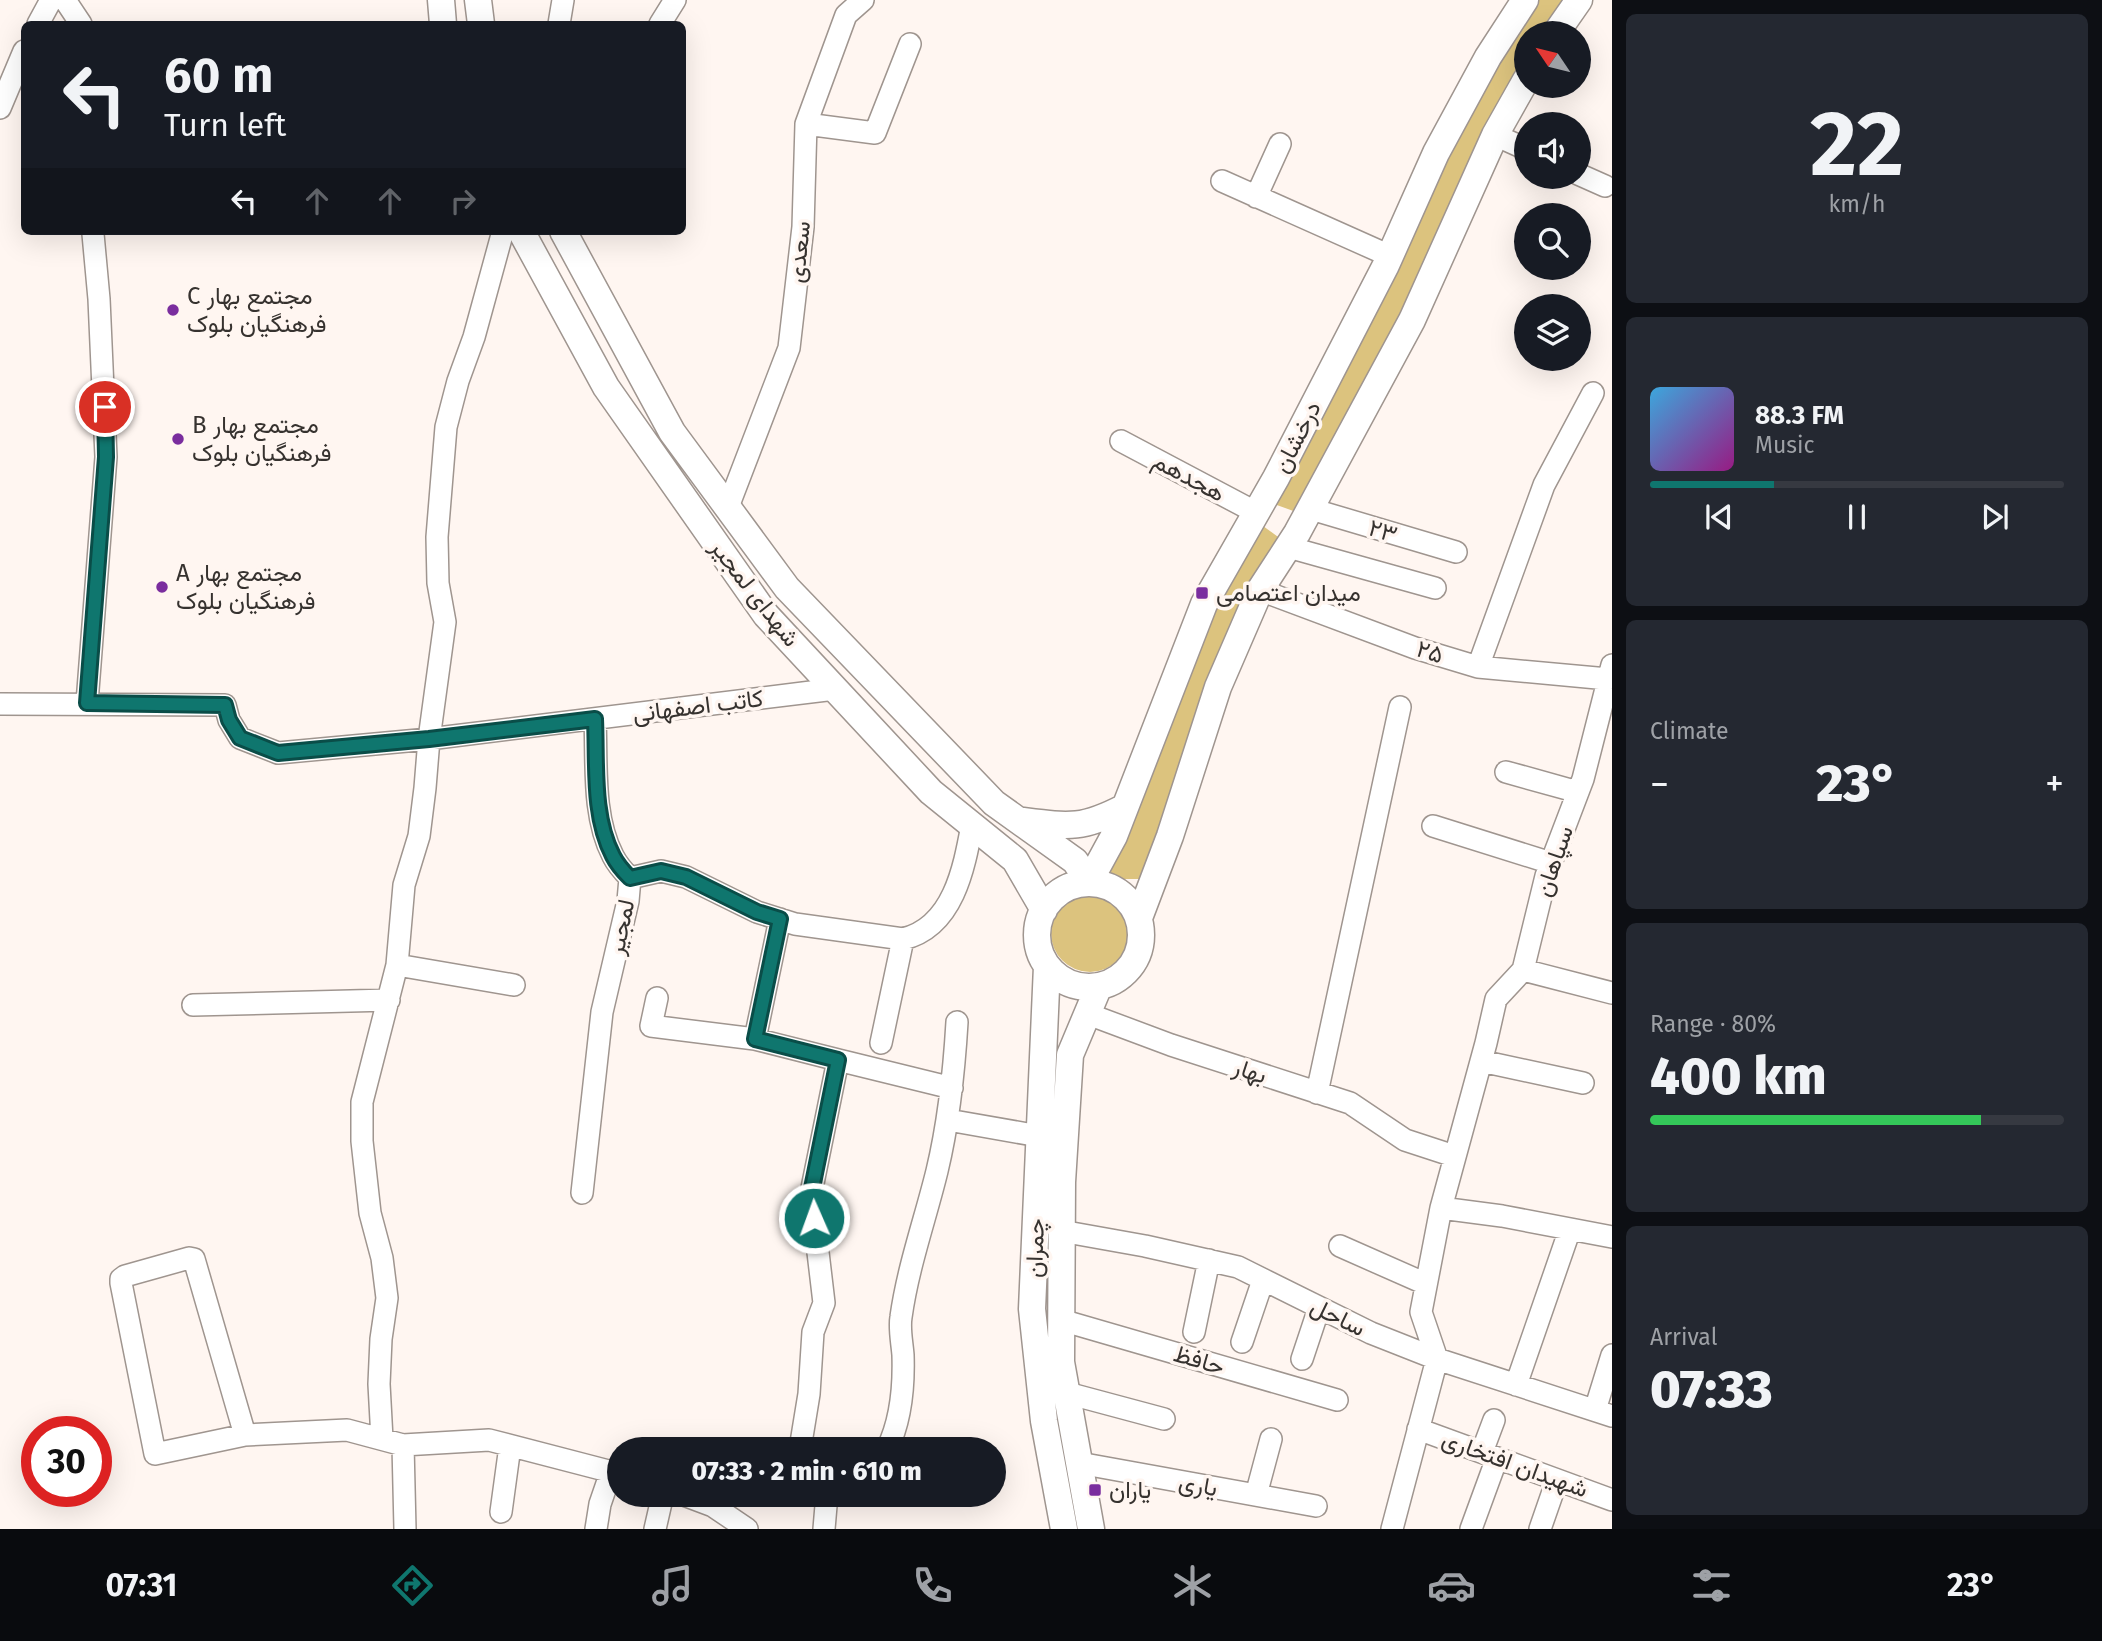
<!DOCTYPE html>
<html lang="en">
<head>
<meta charset="utf-8">
<style>
  :root { --surface:#171b24; --page:#242831; --text:#f1f3f6; --muted:#9ea1a6; --line:#363941; --accent:#0f766e }
  body { margin:0; font-family:"Fira Sans",Vazirmatn,sans-serif; background:var(--page); color:var(--text); height:100vh; display:flex; flex-direction:column; font-size:26px; white-space:nowrap }
  * { box-sizing:border-box; margin:0 }
  p { font-size:23px; color:var(--muted) }
  .icon { flex:none; width:38px; height:38px; fill:none; stroke:currentColor; stroke-width:2; stroke-linecap:round; stroke-linejoin:round }
  .map { position:relative; flex:1; overflow:hidden }
  .panel { display:flex; flex-direction:column; gap:14px; padding:14px; background:#0d0f14; width:490px }
  .panel>* { flex:none }
  .banner { position:absolute; left:21px; top:21px; width:665px; height:214px; border-radius:10px; box-shadow:0 7px 28px #0002; background:#171b24; color:var(--text); overflow:hidden }
  .needle { width:46px; rotate:305deg }
  .fabs { position:absolute; left:1514px; top:21px; display:grid; gap:14px }
  .fabs a { display:grid; place-items:center; width:77px; height:77px; border-radius:50%; background:var(--surface); box-shadow:0 7px 28px #0002; font-size:35px }
  .speed { position:absolute; left:21px; top:1416px; display:flex; gap:14px; font-size:35px; font-weight:700; text-align:center }
  .speed>* { display:grid; place-content:center; width:91px; height:91px; border-radius:50%; background:var(--surface); box-shadow:0 7px 28px #0002; line-height:1 }
  .speed .limit { border:10px solid #d22; background:#fff; color:#111 }
  .pin { position:absolute; display:grid; place-items:center; width:60px; height:60px; color:#fff; margin:-30px; border:4px solid #fff; border-radius:50%; box-shadow:0 2px 7px #0007 }
  .me { position:absolute; width:77px; margin:-38px; rotate:358deg; stroke-linejoin:round; filter:drop-shadow(0 0 5px #0008) }
  .turn { display:flex; align-items:center; gap:24px; height:147px; padding:0 28px; font-size:32px }
  .turn .icon { width:91px; height:91px; stroke-width:2.5 }
  .turn b { display:block; font-size:49px; line-height:60px }
  .lanes { display:flex; align-items:center; height:66px; padding:0 28px; background:#0003; justify-content:center; gap:35px; direction:ltr }
  .lanes .off { opacity:.35 }
  .big { font-size:52px; font-weight:800; line-height:1.1 }
  .panel .card { flex:1; display:flex; flex-direction:column; justify-content:center; gap:10px; min-width:0; padding:0 24px; border-radius:10px; background:var(--page) }
  .panel .dial { align-items:center; gap:0 }
  .dial b { font-size:91px; line-height:1 }
  .song { display:flex; align-items:center; gap:21px }
  .cover { width:84px; height:84px; border-radius:10px; background:linear-gradient(135deg,hsl(200 70% 55%),hsl(310 70% 35%)) }
  .played { height:7px; border-radius:4px; background:linear-gradient(90deg,var(--accent) 30%,var(--line) 30%) }
  .keys { display:flex; justify-content:space-around; direction:ltr }
  .heat { display:flex; justify-content:space-between; align-items:center; font-size:38px; direction:ltr }
  .charge { height:10px; border-radius:5px; background:linear-gradient(90deg,#34c759 80%,var(--line) 0) }
  .trip { position:absolute; left:607px; top:1437px; width:399px; height:70px; border-radius:35px; background:var(--surface); box-shadow:0 7px 28px #0002; font-weight:800; line-height:70px; text-align:center }
  .menu { display:flex; height:112px; justify-content:space-around; align-items:center; background:#090b0e; color:var(--muted) }
  .menu .icon { width:49px; height:49px }
  .menu .on { color:var(--accent) }
  .menu b { font-size:32px; color:var(--text) }
  main { display:flex; flex:1; min-height:0 }
  .map>svg:first-child { display:block }
  .green { fill:#dcc37e }
  .lines { fill:none; stroke-linecap:round; stroke-linejoin:round }
  .minor-casing { stroke:#9f958f; stroke-width:24 }
  .major-casing { stroke:#9f958f; stroke-width:29 }
  .minor { stroke:#fff; stroke-width:21 }
  .major { stroke:#fff; stroke-width:26 }
  .route-casing { stroke:#0a4d48; stroke-width:18 }
  .route { stroke:#0f766e; stroke-width:12 }
  .poi-dot { fill:#7a2d9e; stroke:#fff6f1; stroke-width:2.5 }
  .labels { text-anchor:middle; dominant-baseline:central; stroke-width:7; stroke-linejoin:round; paint-order:stroke }
  .street-label { font-size:24px; fill:#36322f; stroke:#fff6f1 }
  .poi-label { font-size:24px; fill:#36322f; stroke:#fff6f1; text-anchor:start }
</style>
</head>
<body>
<main>
<div class="map">
<svg width="1612" height="1529" viewBox="0 0 1612 1529">
  <rect width="100%" height="100%" fill="#fff6f1"/>
  <path class="green" d="M1535,0H1568L1545,33H1526V62L1493,113L1409,300L1299,513L1274,504L1478,93Z
    M1263,526L1285,542L1151,862L1139,879H1121L1107,872L1204,629Z
    M1051 933a39 39 0 1 1 78 0a39 39 0 1 1-78 0Z"/>
  <g class="lines">
    <defs>
      <path id="minor" d="M65,0L81,24
        M38,24L51,0
        M559,24L563,0
        M660,24L675,0
        M0,108L24,51
        M806,124L875,133L910,44
        M1495,135L1526,149
        M1578,174L1605,186
        M1222,181L1390,256
        M1256,197L1280,144
        M1121,441L1257,513
        M728,507L789,348L803,227L806,124L846,15L863,0
        M1311,509L1456,552
        M1288,547L1435,588
        M1260,590L1415,648L1478,667L1608,679
        M1478,667L1544,485L1593,393
        M87,703L106,457L99,299L93,234
        M0,704L225,705L229,720L240,738L278,753L429,739L835,689
        M595,719C597,763 592,816 613,856C617,864 624,872 630,878
        M1506,772L1578,792
        M1433,826L1551,863
        M397,965L514,985
        M1523,970L1612,993
        M657,998L651,1026L755,1039L838,1060L811,1193L824,1303L813,1332L809,1394L800,1449
        M193,1005L389,1000
        M1088,1014L1171,1045L1350,1103L1405,1140L1454,1156
        M755,1039L780,919
        M881,1043L903,939
        M838,1060L952,1088
        M1481,1061L1583,1083
        M1317,1093L1400,707
        M948,1120L1039,1136
        M582,1193L602,1012L628,901L630,878L661,871L686,877L757,912L795,924L903,939C953,927 964,869 972,825
        M1441,1208L1502,1216L1612,1237
        M1061,1231L1145,1246L1238,1267L1371,1333L1437,1359L1612,1416
        M1340,1246L1426,1284
        M1061,1320L1337,1400
        M1194,1332L1209,1260
        M1242,1342L1263,1280
        M1302,1359L1319,1308
        M1516,1385L1570,1229
        M1067,1393L1164,1419
        M1595,1410L1612,1355
        M1418,1429L1612,1500
        M245,1435L194,1259L189,1258L125,1276L121,1279V1283L155,1454L245,1435L347,1430L403,1445L489,1440L620,1474
        M382,1439L379,1384L381,1339L387,1298L382,1258L370,1213L362,1141V1102L397,965L404,885L419,836L425,788L429,739L445,622L438,583L437,537L446,427L458,381L474,337L503,231
        M403,1445L405,1529
        M887,1449C901,1421 904,1386 903,1355C902,1342 899,1329 901,1317C908,1267 925,1220 937,1171C949,1121 954,1073 957,1022
        M1482,1452L1494,1420
        M1079,1463L1316,1506
        M681,1494L713,1506L747,1529
        M1256,1495L1271,1439
        M501,1512L510,1446
        M596,1529L600,1504L611,1472
        M655,1529L663,1494
        M824,1529L827,1494
        M1392,1529L1437,1359L1421,1312L1441,1208L1486,1043L1496,999L1523,970L1546,876L1583,779L1612,665
        M1471,1529L1497,1458
        M1540,1529L1557,1480"/>
      <path id="major" d="M441,0L443,24
        M478,0L481,24
        M1556,33L1579,0
        M521,231L606,387L766,615L931,792L1015,860L1044,910
        M563,231L672,432L787,588L994,803L1075,861L1089,882
        M1023,821C1070,827 1083,829 1125,807
        M1089,882L1114,836L1204,604L1276,478L1386,265L1436,153L1488,57L1525,0
        M1037 935a52 52 0 1 1 104 0a52 52 0 1 1-104 0Z
        M1139,918L1170,836L1218,687L1260,590L1297,533L1412,320L1495,135L1526,80
        M1047,966L1032,1309L1044,1421L1064,1529
        M1091,1529L1061,1362L1062,1182L1070,1055L1099,986"/>
    </defs>
    <use href="#minor" class="minor-casing"/>
    <use href="#major" class="major-casing"/>
    <use href="#minor" class="minor"/>
    <use href="#major" class="major"/>
  </g>
  <g class="lines">
    <defs>
      <path id="route" d="M105,407L106,457L87,703L225,705L229,720L240,738L278,753L429,739L595,719C597,763 592,816 613,856C617,864 624,872 630,878L661,871L686,877L757,912L780,919L755,1039L838,1060L811,1193L814,1218"/>
    </defs>
    <use href="#route" class="route-casing"/>
    <use href="#route" class="route"/>
  </g>
  <g class="poi-dot">
    <circle cx="173" cy="310" r="7"/>
    <circle cx="178" cy="439" r="7"/>
    <circle cx="162" cy="587" r="7"/>
    <rect x="1195" y="586" width="14" height="14" rx="3.5"/>
    <rect x="1088" y="1483" width="14" height="14" rx="3.5"/>
  </g>
  <g class="labels">
    <g class="street-label">
      <text transform="translate(799 252) rotate(-84)">سعدی</text>
      <text transform="translate(1297 437) rotate(-63)">درخشان</text>
      <text transform="translate(1189 477) rotate(28)">هجدهم</text>
      <text transform="translate(1383 531) rotate(17)">۲۳</text>
      <text transform="translate(755 593) rotate(52)">شهدای لمجیر</text>
      <text transform="translate(1430 652) rotate(18)">۲۵</text>
      <text transform="translate(698 706) rotate(-7)">کاتب اصفهانی</text>
      <text transform="translate(1554 861) rotate(-71)">سپاهان</text>
      <text transform="translate(621 927) rotate(-78)">لمجیر</text>
      <text transform="translate(1250 1071) rotate(18)">بهار</text>
      <text transform="translate(1035 1248) rotate(-88)">چمران</text>
      <text transform="translate(1338 1317) rotate(26)">ساحل</text>
      <text transform="translate(1199 1360) rotate(16)">حافظ</text>
      <text transform="translate(1515 1464) rotate(20)">شهیدان افتخاری</text>
      <text transform="translate(1198 1485) rotate(10)">یاری</text>
    </g>
    <g class="poi-label">
      <text x="187" y="296">C مجتمع بهار<tspan x="187" dy="28">فرهنگیان بلوک</tspan></text>
      <text x="192" y="425">B مجتمع بهار<tspan x="192" dy="28">فرهنگیان بلوک</tspan></text>
      <text x="176" y="573">A مجتمع بهار<tspan x="176" dy="28">فرهنگیان بلوک</tspan></text>
      <text x="1216" y="593">میدان اعتصامی</text>
      <text x="1109" y="1490">یاران</text>
    </g>
  </g>
</svg>
<div class="fabs">
<a><svg class="needle" viewBox="-14 -14 28 28"><path d="M0-13l5 13h-10z" fill="#e53935"/><path d="M0 13l5-13h-10z" fill="#9ea1a6"/></svg></a>
<a><svg class="icon" aria-label="sound" viewBox="0 0 24 24"><path d="M4 9h4l5-4v14l-5-4H4zM17 9q2 3 0 6"/></svg></a>
<a><svg class="icon" aria-label="search" viewBox="0 0 24 24"><circle cx="10" cy="10" r="6"/><path d="M15 15l6 6"/></svg></a>
<a><svg class="icon" aria-label="layers" viewBox="0 0 24 24"><path d="M12 4l9 5-9 5-9-5zM3 14l9 5 9-5"/></svg></a>
</div>
<div class="speed"><div class="limit">30</div></div>
<div class="pin" style="left:105px;top:407px;background:#d93025"><svg class="icon" aria-label="arrive" viewBox="0 0 24 24"><path d="M6 21V4h12l-3 4 3 4H6"/></svg></div>
<svg class="me" style="left:814px;top:1218px" viewBox="-20 -20 40 40"><circle r="17" fill="#0f766e" stroke="#fff" stroke-width="3"/><path d="M0-11L8 9 0 5-8 9z" fill="#fff"/></svg>
<div class="trip">07:33 · 2 min · 610 m</div>
<div class="banner">
<div class="turn"><svg class="icon" aria-label="left" viewBox="0 0 24 24"><path d="M17 20v-9H6M10 6l-5 5 5 5"/></svg><div><b>60 m</b>Turn left</div></div>
<div class="lanes"><svg class="icon" aria-label="left" viewBox="0 0 24 24"><path d="M17 20v-9H6M10 6l-5 5 5 5"/></svg><svg class="icon off" aria-label="ahead" viewBox="0 0 24 24"><path d="M12 20V5M6 11l6-6 6 6"/></svg><svg class="icon off" aria-label="ahead" viewBox="0 0 24 24"><path d="M12 20V5M6 11l6-6 6 6"/></svg><svg class="icon off" aria-label="right" viewBox="0 0 24 24"><path d="M7 20v-9h11M14 6l5 5-5 5"/></svg></div>
</div>
</div>
<section class="panel">
<div class="card dial"><b>22</b><p>km/h</p></div>
<div class="card">
<div class="song"><i class="cover"></i><div><b>88.3 FM</b><p>Music</p></div></div>
<div class="played"></div>
<div class="keys"><svg class="icon" aria-label="previous" viewBox="0 0 24 24"><path d="M18 5L8 12l10 7zM5 5v14"/></svg><svg class="icon" aria-label="pause" viewBox="0 0 24 24"><path d="M8 5v14M16 5v14"/></svg><svg class="icon" aria-label="next" viewBox="0 0 24 24"><path d="M6 5l10 7-10 7zM19 5v14"/></svg></div>
</div>
<div class="card"><p>Climate</p>
<div class="heat"><a>−</a><b class="big">23°</b><a>+</a></div>
</div>
<div class="card"><p>Range · 80%</p><b class="big">400 km</b><div class="charge"></div></div>
<div class="card"><p>Arrival</p><b class="big">07:33</b></div>
</section>
</main>
<nav class="menu">
<b>07:31</b>
<svg class="icon on" aria-label="directions" viewBox="0 0 24 24"><path d="M12 3l9 9-9 9-9-9zM9 14v-3h6M13 9l2 2-2 2"/></svg>
<svg class="icon" aria-label="music" viewBox="0 0 24 24"><path d="M9 18V5l10-2v13"/><circle cx="6" cy="18" r="3"/><circle cx="16" cy="16" r="3"/></svg>
<svg class="icon" aria-label="phone" viewBox="0 0 24 24"><path d="M5 4h4l2 5-3 2q2 4 5 5l2-3 5 2v4C11 20 4 13 5 4z"/></svg>
<svg class="icon" aria-label="climate" viewBox="0 0 24 24"><path d="M12 3v18M4 7l16 10M4 17L20 7"/></svg>
<svg class="icon" aria-label="car" viewBox="0 0 24 24"><path d="M5 17H2v-5l4-1 3-4h7l3 4 3 1v5h-3M9 17h6M6 11h13"/><circle cx="7" cy="17" r="2"/><circle cx="17" cy="17" r="2"/></svg>
<svg class="icon" aria-label="filters" viewBox="0 0 24 24"><path d="M4 7h16M4 17h16"/><circle cx="9" cy="7" r="2"/><circle cx="15" cy="17" r="2"/></svg>
<b>23°</b>
</nav>
</body>
</html>
